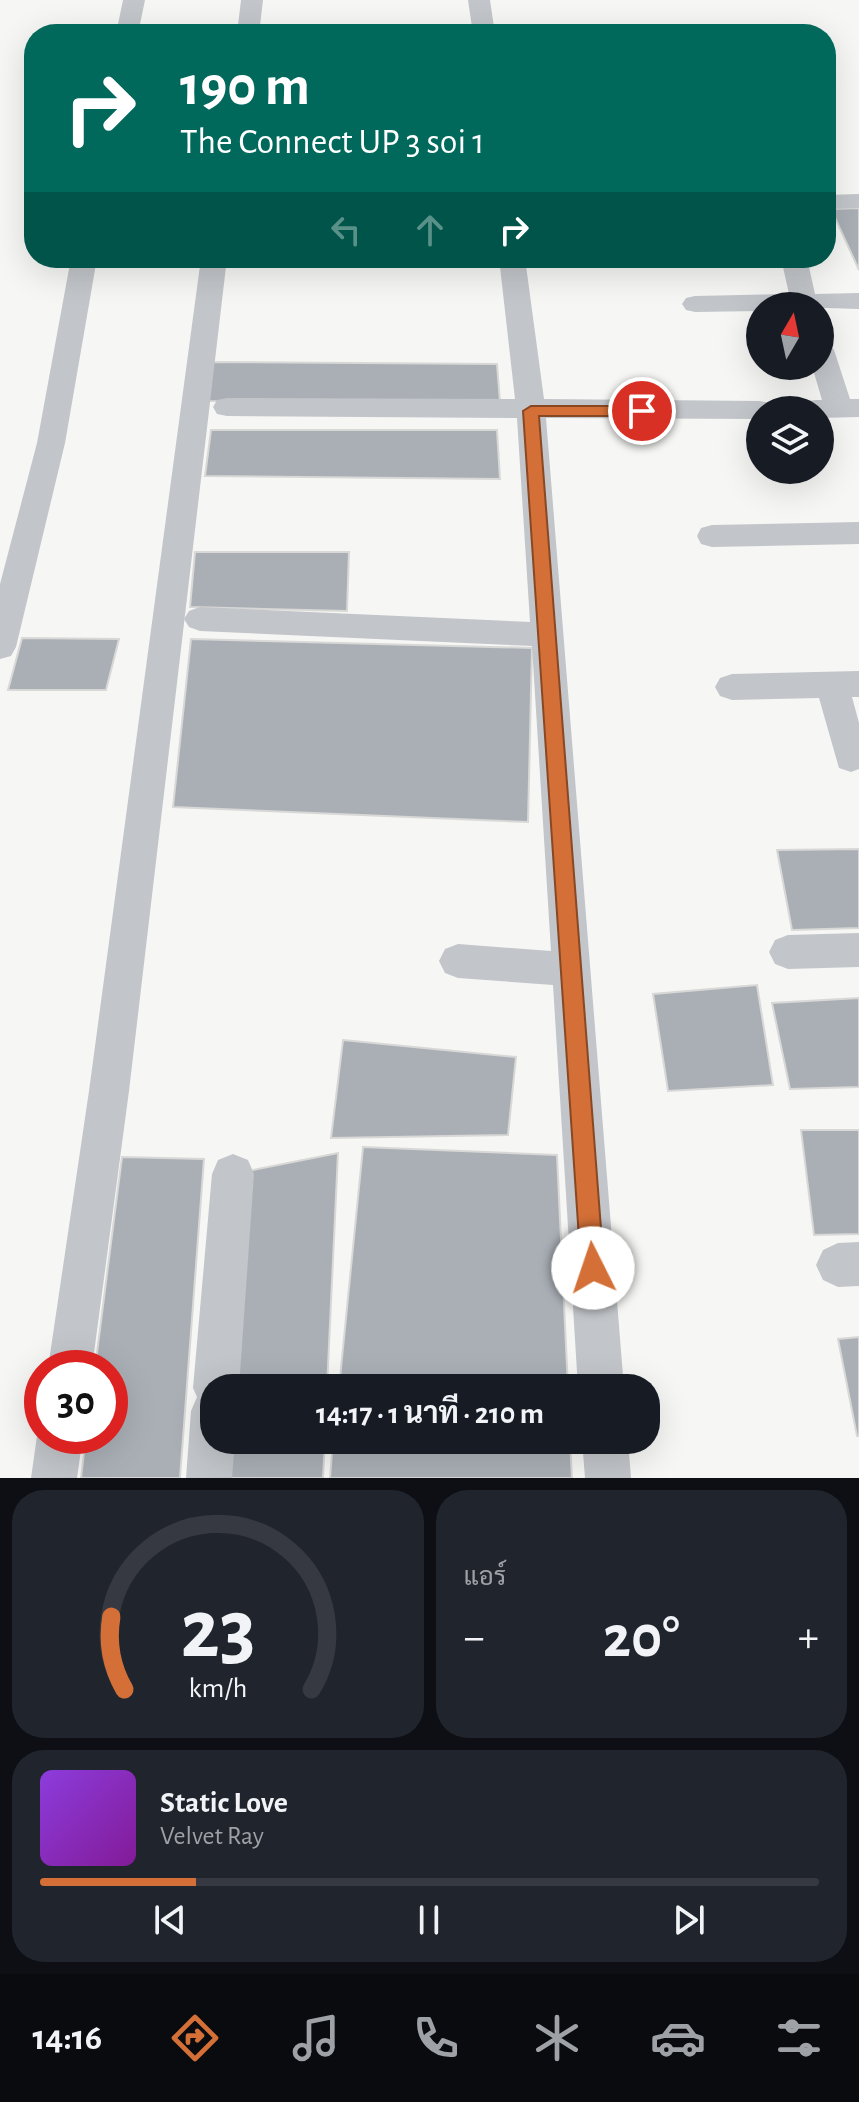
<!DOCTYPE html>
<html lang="th">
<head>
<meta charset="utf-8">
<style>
  :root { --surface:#171b24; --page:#20242c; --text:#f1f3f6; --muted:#9ea1a6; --line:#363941; --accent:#d36f37 }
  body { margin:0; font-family:"Alegreya Sans",Sarabun,sans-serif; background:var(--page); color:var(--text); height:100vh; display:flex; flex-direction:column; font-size:30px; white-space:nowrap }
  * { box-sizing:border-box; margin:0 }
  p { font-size:26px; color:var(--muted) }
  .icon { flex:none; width:44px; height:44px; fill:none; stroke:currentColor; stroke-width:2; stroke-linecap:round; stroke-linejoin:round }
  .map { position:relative; height:1478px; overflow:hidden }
  .drawer { display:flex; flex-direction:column; gap:12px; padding:12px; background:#0d0f14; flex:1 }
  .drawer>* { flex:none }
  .hud { position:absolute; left:24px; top:24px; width:812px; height:244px; border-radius:32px; box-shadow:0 8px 32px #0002; background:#00695c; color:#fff; overflow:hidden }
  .needle { width:52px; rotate:9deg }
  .buttons { position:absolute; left:746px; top:292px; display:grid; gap:16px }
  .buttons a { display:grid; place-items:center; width:88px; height:88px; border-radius:50%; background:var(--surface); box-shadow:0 8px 32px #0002; font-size:40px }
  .speed { position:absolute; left:24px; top:1350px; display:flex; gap:16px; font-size:40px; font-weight:700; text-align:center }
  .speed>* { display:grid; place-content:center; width:104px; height:104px; border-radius:50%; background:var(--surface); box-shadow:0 8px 32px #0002; line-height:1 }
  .speed .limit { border:12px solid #d22; background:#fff; color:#111 }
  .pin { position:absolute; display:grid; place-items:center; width:68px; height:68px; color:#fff; margin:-34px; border:4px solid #fff; border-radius:50%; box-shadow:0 2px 8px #0007 }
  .me { position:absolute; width:88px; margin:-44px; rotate:356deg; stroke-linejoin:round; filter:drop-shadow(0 0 6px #0008) }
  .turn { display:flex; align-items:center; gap:28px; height:168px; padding:0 24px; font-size:36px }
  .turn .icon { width:104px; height:104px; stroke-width:2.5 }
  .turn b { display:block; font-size:56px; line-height:68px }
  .lanes { display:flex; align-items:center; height:76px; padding:0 24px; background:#0003; justify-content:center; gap:40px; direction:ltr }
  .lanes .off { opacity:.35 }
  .big { font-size:60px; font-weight:700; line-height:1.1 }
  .drawer .tile { flex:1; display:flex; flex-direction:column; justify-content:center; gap:12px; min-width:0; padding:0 28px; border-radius:32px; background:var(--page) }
  .drawer .dial { align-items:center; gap:0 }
  .dial svg { height:208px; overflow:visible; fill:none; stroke:var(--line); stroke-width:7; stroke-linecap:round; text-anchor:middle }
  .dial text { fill:var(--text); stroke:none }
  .song { display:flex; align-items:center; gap:24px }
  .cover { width:96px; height:96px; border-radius:12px; background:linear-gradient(135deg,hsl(270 70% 55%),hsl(290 70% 35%)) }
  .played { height:8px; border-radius:4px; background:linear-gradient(90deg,var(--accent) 20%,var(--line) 20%) }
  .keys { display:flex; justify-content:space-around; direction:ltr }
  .heat { display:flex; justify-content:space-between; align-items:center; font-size:44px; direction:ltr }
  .drawer .tiles { flex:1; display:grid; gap:12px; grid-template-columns:1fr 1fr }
  .tile:last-child { grid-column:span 2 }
  .trip { position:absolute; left:200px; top:1374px; width:460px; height:80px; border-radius:32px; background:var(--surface); box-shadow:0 8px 32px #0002; font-weight:700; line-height:80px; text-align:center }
  .dock { display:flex; height:128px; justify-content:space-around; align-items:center; background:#090b0e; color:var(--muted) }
  .dock .icon { width:56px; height:56px }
  .dock .current { color:var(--accent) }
  .dock b { font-size:36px; color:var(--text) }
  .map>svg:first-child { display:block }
  .building { fill:#aaafb6; stroke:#d8d8d6; stroke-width:2 }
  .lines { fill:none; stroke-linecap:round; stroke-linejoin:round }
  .minor { fill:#c2c5c9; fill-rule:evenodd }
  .route { fill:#d36f37; stroke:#894824; stroke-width:2 }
</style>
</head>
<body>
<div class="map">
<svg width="859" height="1478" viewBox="0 0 859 1478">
  <rect width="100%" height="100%" fill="#f6f6f4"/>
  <path class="building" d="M859,208V270L831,209Z
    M213,362L497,364L500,402L206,401Z
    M211,430H497L500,479L205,476Z
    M195,552H349L347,611L190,607Z
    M22,638L119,639L106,690H8Z
    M191,639L532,648L528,822L173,807Z
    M859,849V928L792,930L777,850Z
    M757,985L773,1085L668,1091L653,994Z
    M859,998V1087L790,1089L772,1003Z
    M343,1040L516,1057L508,1135L331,1138Z
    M801,1130H859V1234L814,1235Z
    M363,1147L557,1155L568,1388H339Z
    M338,1153L327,1388H227L233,1174Z
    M122,1157L204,1159L180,1478H81L86,1436H110V1368H95Z
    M859,1337V1436H857L838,1339Z
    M226,1440H325L323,1478H225Z
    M333,1440H570L572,1478H330Z"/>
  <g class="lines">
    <path class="minor" d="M123,0H145L138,34H116Z
      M241,0H263L259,34H237Z
      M468,0H490L495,34H473Z
      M859,194V208L826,209V195Z
      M71,258H97L65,443L16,647L11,656L0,659V584L37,443Z
      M201,258H227L129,1091L92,1368H48L89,1091Z
      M499,258H525L544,399L760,401C777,405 803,400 822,400L812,366H820V341L830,344L834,350L850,399H859V417L820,418V410H760V419L546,418L624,1388H578L553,985L458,978L445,973L439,961L445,949L458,944L551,951L532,646L200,631L189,627L184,619L189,611L200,607L530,622L517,418L227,416L217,414L213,407L217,400L227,398L515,399Z
      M781,258H807L815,294L859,293V309L760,306V311L695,312L686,310L682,304L686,298L695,296L789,294Z
      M859,522V544L712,547L701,544L697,536L701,528L712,525Z
      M859,671V697H852L859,723V769L851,772L839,768L819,698L732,700L720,696L715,687L720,678L732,674Z
      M859,933V967L788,969L775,964L769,952L775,940L788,935Z
      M233,1154L248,1160L254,1174L239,1388H214V1440H235L232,1478H186L191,1411L197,1397L193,1388L212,1174L218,1160Z
      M859,1242V1286L838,1287L823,1280L816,1265L823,1250L838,1243Z
      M42,1424V1436H83L77,1478H31L37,1436Z
      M582,1440H628L631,1478H585Z"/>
  </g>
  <path class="route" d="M531,406H642L650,411L642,416H539L604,1268L601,1276L593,1280L584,1276L581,1268L523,411Z"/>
</svg>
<div class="buttons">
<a><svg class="needle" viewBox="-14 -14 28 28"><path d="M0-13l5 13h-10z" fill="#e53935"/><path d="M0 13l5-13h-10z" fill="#9ea1a6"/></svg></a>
<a><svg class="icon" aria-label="layers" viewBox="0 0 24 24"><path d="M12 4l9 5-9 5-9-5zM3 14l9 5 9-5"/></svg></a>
</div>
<div class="speed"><div class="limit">30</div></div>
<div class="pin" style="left:642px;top:411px;background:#d93025"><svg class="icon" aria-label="arrive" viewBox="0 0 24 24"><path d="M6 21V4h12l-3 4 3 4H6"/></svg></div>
<svg class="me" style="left:593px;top:1268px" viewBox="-20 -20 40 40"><circle r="19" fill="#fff"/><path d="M0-13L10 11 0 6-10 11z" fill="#d36f37"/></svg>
<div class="trip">14:17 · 1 นาที · 210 m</div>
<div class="hud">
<div class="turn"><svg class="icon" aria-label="right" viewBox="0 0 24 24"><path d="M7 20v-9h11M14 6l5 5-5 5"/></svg><div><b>190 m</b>The Connect UP 3 soi 1</div></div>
<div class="lanes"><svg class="icon off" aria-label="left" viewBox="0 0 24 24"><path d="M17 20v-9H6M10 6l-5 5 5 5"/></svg><svg class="icon off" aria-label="ahead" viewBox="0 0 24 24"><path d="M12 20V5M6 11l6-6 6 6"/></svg><svg class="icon" aria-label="right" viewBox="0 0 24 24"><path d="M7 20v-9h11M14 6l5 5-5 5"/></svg></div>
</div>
</div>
<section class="drawer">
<div class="tiles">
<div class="tile dial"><svg viewBox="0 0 100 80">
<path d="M14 69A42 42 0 1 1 86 69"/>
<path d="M14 69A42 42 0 0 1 9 41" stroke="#d36f37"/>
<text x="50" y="56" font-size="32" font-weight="700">23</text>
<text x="50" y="72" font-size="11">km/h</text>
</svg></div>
<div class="tile"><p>แอร์</p>
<div class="heat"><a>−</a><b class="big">20°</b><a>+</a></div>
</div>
<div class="tile">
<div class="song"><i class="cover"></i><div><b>Static Love</b><p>Velvet Ray</p></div></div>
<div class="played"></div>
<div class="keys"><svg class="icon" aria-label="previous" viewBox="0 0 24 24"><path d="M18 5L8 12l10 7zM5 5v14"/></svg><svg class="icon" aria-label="pause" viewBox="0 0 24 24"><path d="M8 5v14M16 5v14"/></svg><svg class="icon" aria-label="next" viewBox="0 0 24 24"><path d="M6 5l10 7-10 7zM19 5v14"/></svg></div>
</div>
</div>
</section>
<nav class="dock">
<b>14:16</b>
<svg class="icon current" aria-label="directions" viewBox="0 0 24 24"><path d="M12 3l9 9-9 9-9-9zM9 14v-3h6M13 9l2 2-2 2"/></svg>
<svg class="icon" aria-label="music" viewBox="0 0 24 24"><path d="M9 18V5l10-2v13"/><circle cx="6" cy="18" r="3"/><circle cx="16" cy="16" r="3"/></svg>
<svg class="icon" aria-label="phone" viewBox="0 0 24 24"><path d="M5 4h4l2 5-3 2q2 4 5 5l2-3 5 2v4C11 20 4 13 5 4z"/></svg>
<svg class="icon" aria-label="climate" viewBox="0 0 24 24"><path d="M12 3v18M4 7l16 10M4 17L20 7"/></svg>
<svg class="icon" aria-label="car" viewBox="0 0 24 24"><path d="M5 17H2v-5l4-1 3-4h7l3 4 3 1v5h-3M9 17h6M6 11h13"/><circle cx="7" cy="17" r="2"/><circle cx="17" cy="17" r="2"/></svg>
<svg class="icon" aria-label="filters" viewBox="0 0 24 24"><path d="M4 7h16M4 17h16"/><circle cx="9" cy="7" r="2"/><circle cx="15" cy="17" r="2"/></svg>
</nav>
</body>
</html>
